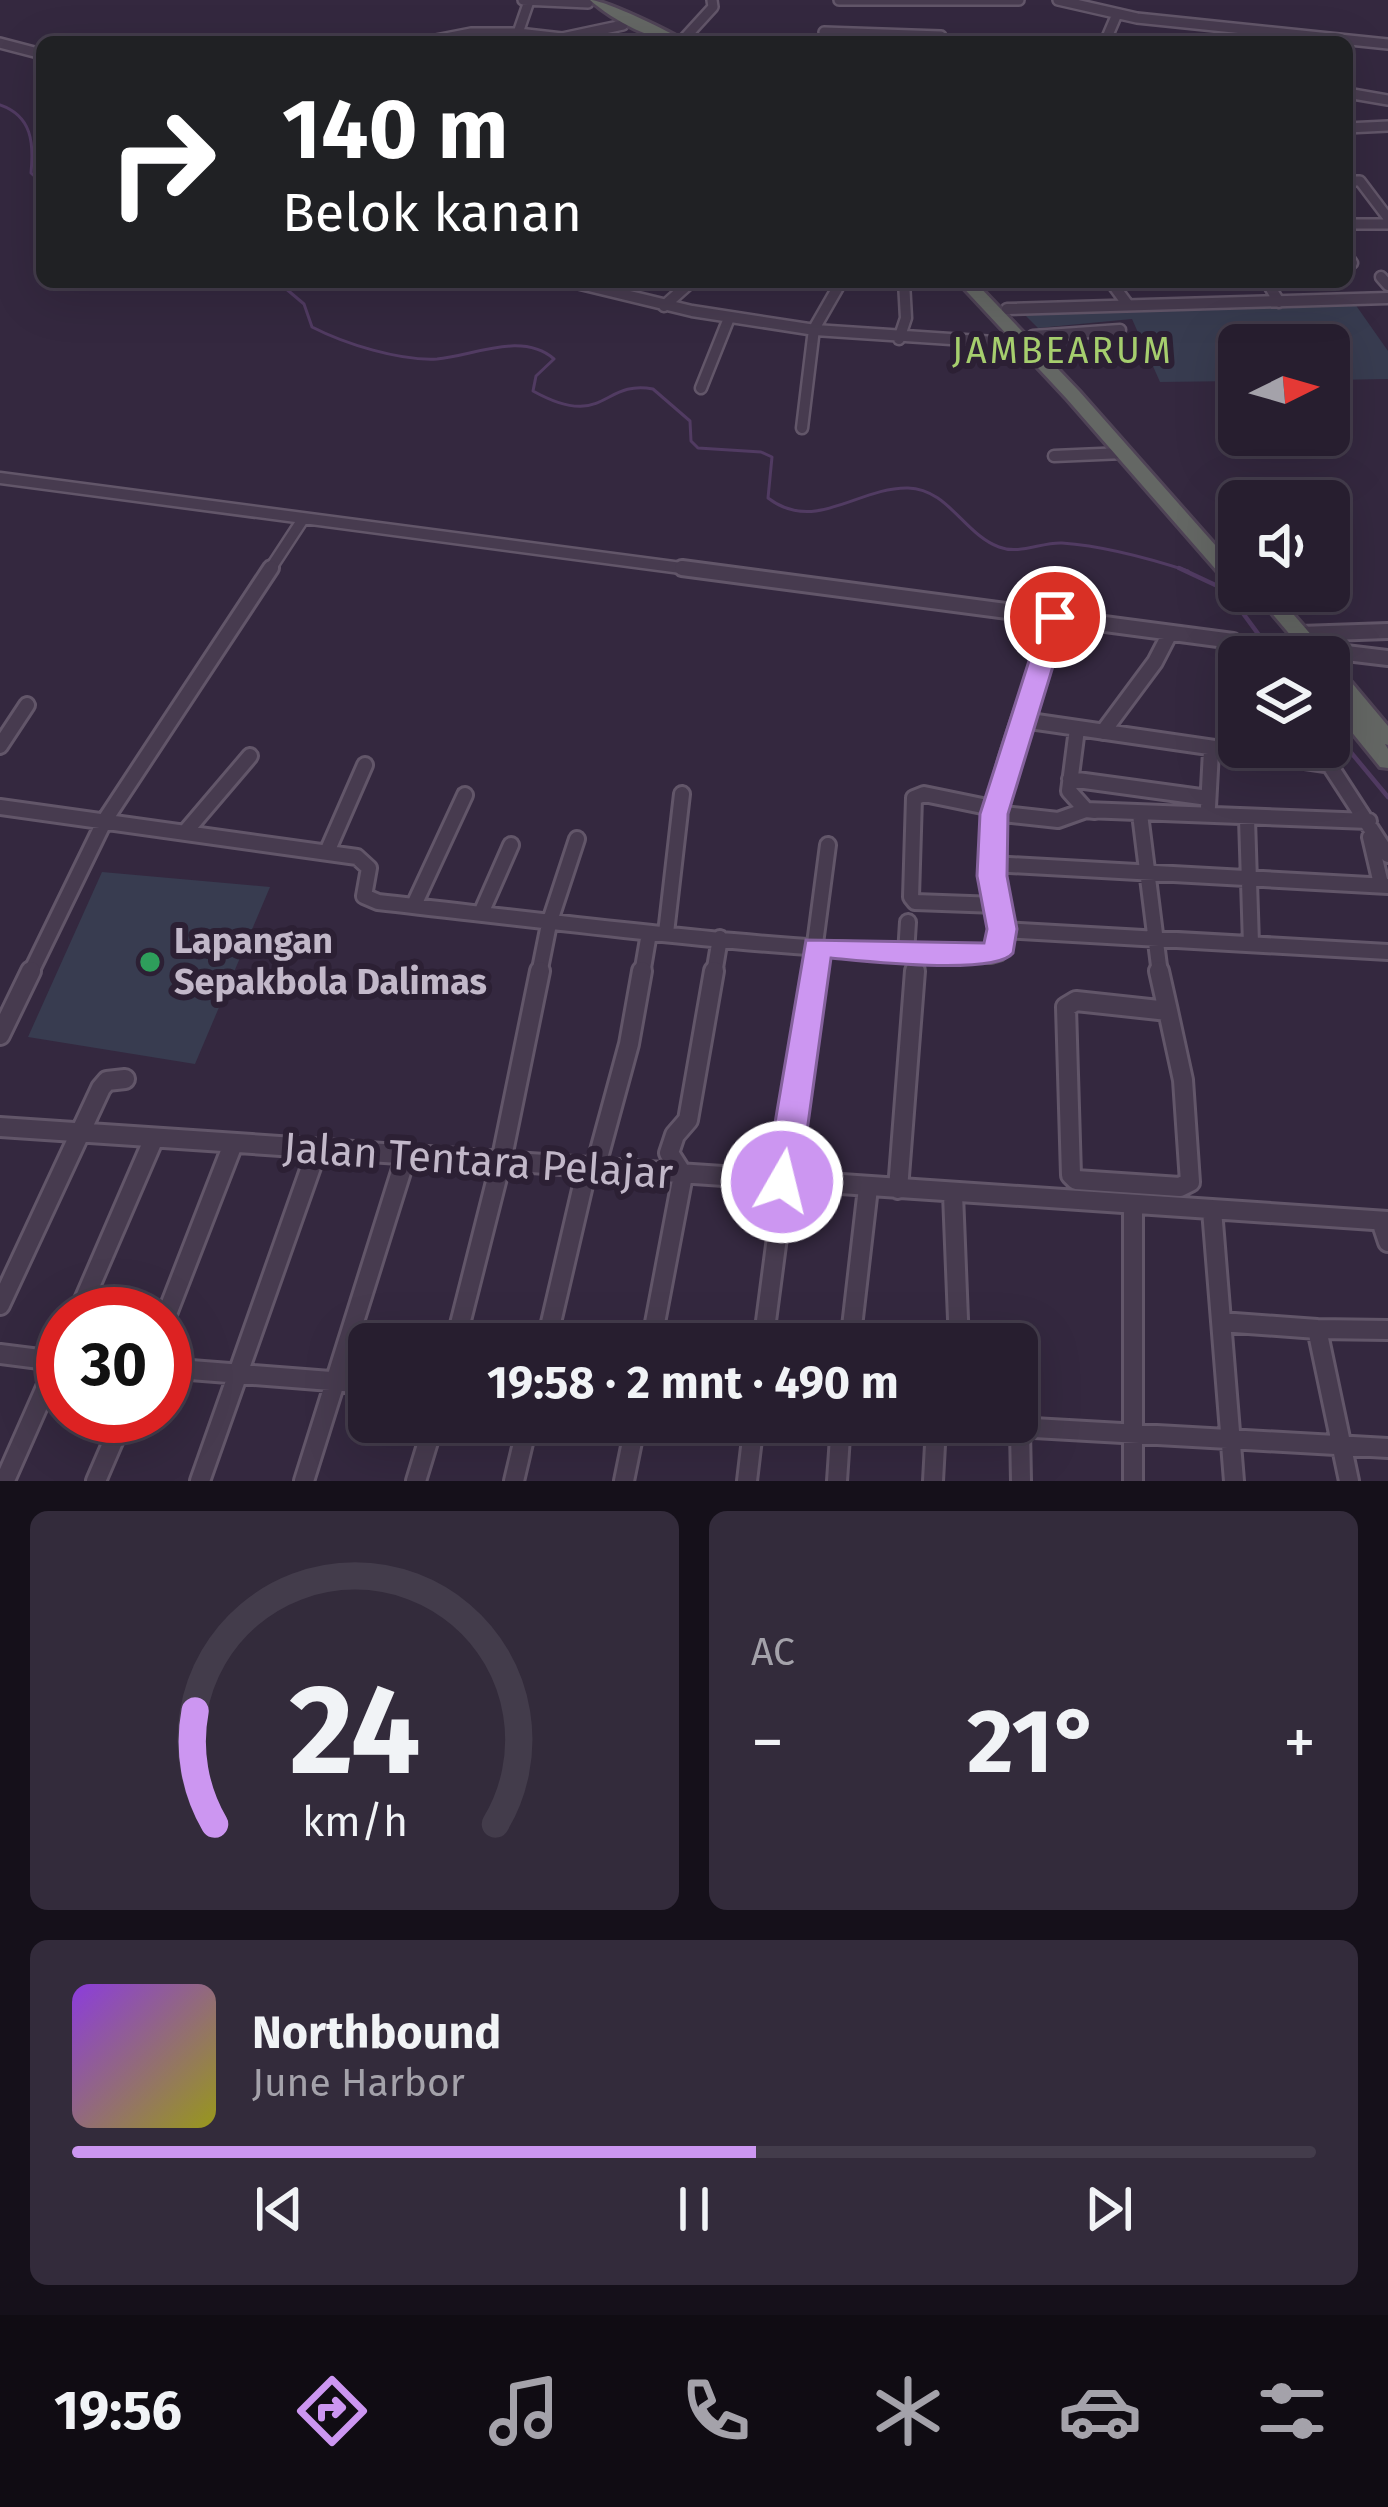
<!DOCTYPE html>
<html lang="id">
<head>
<meta charset="utf-8">
<style>
  :root { --surface:#271e2f; --page:#332b3b; --text:#f1f3f6; --muted:#a4a2aa; --line:#433c4b; --accent:#cc96f1 }
  body { margin:0; font-family:"Fira Sans",sans-serif; background:var(--page); color:var(--text); height:100vh; display:flex; flex-direction:column; font-size:45px; white-space:nowrap }
  * { box-sizing:border-box; margin:0 }
  p { font-size:39px; color:var(--muted) }
  .icon { flex:none; width:66px; height:66px; fill:none; stroke:currentColor; stroke-width:2; stroke-linecap:round; stroke-linejoin:round }
  .map { position:relative; height:1481px; overflow:hidden }
  .panel { display:flex; flex-direction:column; gap:30px; padding:30px; background:#15101a; flex:1 }
  .panel>* { flex:none }
  .guide { position:absolute; left:36px; top:36px; width:1317px; height:252px; border-radius:18px; box-shadow:0 12px 48px #0002,0 0 0 3px var(--line); background:#202124; color:#fff; overflow:hidden }
  .needle { width:78px; rotate:85deg }
  .buttons { position:absolute; left:1218px; top:324px; display:grid; gap:24px }
  .buttons a { display:grid; place-items:center; width:132px; height:132px; border-radius:18px; background:var(--surface); box-shadow:0 12px 48px #0002,0 0 0 3px var(--line); font-size:60px }
  .speed { position:absolute; left:36px; top:1287px; display:flex; gap:24px; font-size:60px; font-weight:700; text-align:center }
  .speed>* { display:grid; place-content:center; width:156px; height:156px; border-radius:50%; background:var(--surface); box-shadow:0 12px 48px #0002,0 0 0 3px var(--line); line-height:1 }
  .speed .limit { border:18px solid #d22; background:#fff; color:#111 }
  .pin { position:absolute; display:grid; place-items:center; width:102px; height:102px; color:#fff; margin:-51px; border:6px solid #fff; border-radius:50%; box-shadow:0 3px 12px #0007 }
  .me { position:absolute; width:132px; margin:-66px; rotate:8deg; stroke-linejoin:round; filter:drop-shadow(0 0 9px #0008) }
  .turn { display:flex; align-items:center; gap:42px; height:252px; padding:0 48px; font-size:54px }
  .turn .icon { width:156px; height:156px; stroke-width:2.5 }
  .turn b { display:block; font-size:84px; line-height:102px }
  .big { font-size:90px; font-weight:700; line-height:1.1 }
  .panel .widget { flex:1; display:flex; flex-direction:column; justify-content:center; gap:18px; min-width:0; padding:0 42px; border-radius:18px; background:var(--page) }
  .panel .dial { align-items:center; gap:0 }
  .dial svg { height:312px; overflow:visible; fill:none; stroke:var(--line); stroke-width:7; stroke-linecap:round; text-anchor:middle }
  .dial text { fill:var(--text); stroke:none }
  .song { display:flex; align-items:center; gap:36px }
  .cover { width:144px; height:144px; border-radius:18px; background:linear-gradient(135deg,hsl(270 70% 55%),hsl(60 70% 35%)) }
  .played { height:12px; border-radius:6px; background:linear-gradient(90deg,var(--accent) 55%,var(--line) 55%) }
  .keys { display:flex; justify-content:space-around; direction:ltr }
  .heat { display:flex; justify-content:space-between; align-items:center; font-size:66px; direction:ltr }
  .panel .tiles { flex:1; display:grid; gap:30px; grid-template-columns:1fr 1fr }
  .widget:last-child { grid-column:span 2 }
  .trip { position:absolute; left:348px; top:1323px; width:690px; height:120px; border-radius:18px; background:var(--surface); box-shadow:0 12px 48px #0002,0 0 0 3px var(--line); font-weight:700; line-height:120px; text-align:center }
  .tab-bar { display:flex; height:192px; justify-content:space-around; align-items:center; background:#100c13; color:var(--muted) }
  .tab-bar .icon { width:84px; height:84px }
  .tab-bar .on { color:var(--accent) }
  .tab-bar b { font-size:54px; color:var(--text) }
  .map>svg:first-child { display:block }
  .green { fill:#383c50 }
  .lines { fill:none; stroke-linecap:round; stroke-linejoin:round }
  .stream-far1 { stroke:#513b62; stroke-width:3 }
  .stream { stroke:#513b62; stroke-width:4.5 }
  .minor-far3-casing { stroke:#625669; stroke-width:14 }
  .minor-far2-casing { stroke:#625669; stroke-width:15 }
  .minor-far1-casing { stroke:#625669; stroke-width:20 }
  .minor-casing { stroke:#625669; stroke-width:24 }
  .trunk-casing { stroke:#4f4356; stroke-width:6 }
  .minor-far3 { stroke:#473b4f; stroke-width:9 }
  .minor-far2 { stroke:#473b4f; stroke-width:10 }
  .minor-far1 { stroke:#473b4f; stroke-width:14 }
  .minor { stroke:#473b4f; stroke-width:18 }
  .trunk { fill:#646764; fill-rule:evenodd }
  .route { fill:#cc96f1; stroke:#85629d; stroke-width:3 }
  .leisure-dot { fill:#2e9e5b; stroke:#2c2034; stroke-width:4.5 }
  .labels { text-anchor:middle; dominant-baseline:central; stroke-width:12; stroke-linejoin:round; paint-order:stroke }
  .far-quarter-label { font-size:36px; letter-spacing:3px; fill:#a6ce6e; stroke:#2c2034 }
  .poi-label { font-size:36px; font-weight:bold; fill:#c2b8c9; stroke:#2c2034; text-anchor:start }
  .near-street-label { font-size:42px; fill:#c2b8c9; stroke:#2c2034 }
</style>
</head>
<body>
<div class="map">
<svg width="1388" height="1481" viewBox="0 0 1388 1481">
  <rect width="100%" height="100%" fill="#34283f"/>
  <path class="green" d="M1355,304L1388,351V379L1329,380V345H1239V381L1160,382L1132,319L1038,328L1020,310Z
    M102,872L270,887L195,1064L28,1037Z"/>
  <g class="lines">
    <path class="stream-far1" d="M0,105C32,116 34,143 31,173L42,183
      M278,282L304,304L312,327C345,344 400,361 437,359C473,356 522,331 554,359L536,376L533,391C605,431 602,379 653,389L690,421L691,441L698,448L761,452L772,457L768,498C815,534 858,487 908,488C948,489 964,534 999,547C1020,555 1041,542 1062,543C1105,546 1148,558 1188,571"/>
    <path class="stream" d="M1179,568L1226,590L1275,657
      M1329,726L1388,797"/>
    <defs>
      <path id="minor-far3" d="M523,0L588,3
        M839,0H1019
        M1058,0L1137,18L1388,44
        M824,32L941,36
        M512,39L518,33L562,38L623,25
        M425,42L471,33H518L528,4
        M681,42L713,7L712,0
        M1105,42L1117,14
        M0,43L42,54
        M1347,93L1388,100
        M1347,128L1388,126
        M1347,181H1360L1388,218
        M1347,224H1388"/>
      <path id="minor-far2" d="M1347,256L1352,263L1347,265
        M1381,277L1388,285
        M572,282L692,311L815,330L1026,344
        M1111,282L1128,305
        M1267,282L1279,302
        M664,306L691,282
        M1007,309L1388,298
        M1033,336L1120,330
        M899,339L906,318L904,282
        M701,388L729,318
        M802,428L814,329L841,282
        M1054,456L1124,453
        M0,478L704,571
        M269,571L303,519"/>
      <path id="minor-far1" d="M682,568L1233,641L1252,657
        M1300,634L1388,631
        M1313,649L1388,658
        M1023,720L1332,765
        M1077,729L1069,791L1086,810L1095,811
        M1103,732L1155,662L1170,633
        M0,746L27,705
        M1318,747L1388,855
        M1070,779L1208,798
        M0,807L357,857L369,868L364,896L378,902C582,925 786,953 991,955L998,953C1007,912 990,874 992,832C995,770 1036,679 1055,617
        M1208,807L1211,751
        M997,809L924,794L914,798L911,897L915,902L997,905
        M994,813L1058,820L1086,810L1369,821
        M1140,814L1160,974
        M1247,819L1251,944
        M187,830L250,756
        M1370,837L1381,884
        M327,852L365,765
        M992,864L1388,886
        M414,905L465,795
        M482,911L511,845
        M1002,930L1388,952
        M666,933L682,794
        M906,954L908,922
        M30,974L105,820L271,568
        M539,974L549,924L577,839
        M642,974L649,933
        M714,974L720,938
        M811,974L828,845
        M914,974L916,951"/>
      <path id="minor" d="M1159,971L1168,1011
        M1076,1001L1168,1011L1183,1080L1190,1182L1180,1187L1076,1180L1071,1175L1066,1007Z
        M0,1035L31,971
        M0,1127L1388,1221
        M595,1169L629,1044L642,971
        M898,1189L915,971
        M953,1194L959,1344
        M1133,1205V1481
        M1212,1210L1234,1481
        M1381,1221L1388,1242
        M0,1305L101,1088L107,1081L125,1079
        M78,1314L154,1138
        M165,1319L233,1144
        M1221,1322L1317,1329
        M455,1344L501,1162L540,971
        M546,1344L587,1168
        M651,1344L683,1175L669,1153L675,1135L688,1120L714,971
        M763,1344L812,971
        M850,1344L868,1188
        M0,1354L63,1362
        M165,1368L369,1384
        M894,1422L936,1427
        M962,1424L1388,1448
        M1020,1430L1021,1481
        M6,1478L63,1349
        M96,1481L124,1416
        M200,1481L317,1150
        M304,1481L406,1156
        M416,1481L434,1422
        M514,1481L528,1422
        M624,1481L636,1422
        M747,1481L754,1422
        M837,1481L841,1422
        M933,1481L936,1427L962,1422
        M1349,1481L1317,1329L1388,1330"/>
      <path id="trunk" d="M590,0C605,0 671,32 686,42C653,42 614,21 590,0Z
        M958,282H975L1079,391L1239,572V590L1232,588L1067,399Z
        M1253,591H1273L1327,653L1330,657L1329,658L1309,657Z
        M1329,662L1336,664L1388,726V745L1385,744L1388,749V768L1380,767L1329,704V685L1333,686L1329,681Z"/>
    </defs>
    <use href="#minor-far3" class="minor-far3-casing"/>
    <use href="#minor-far2" class="minor-far2-casing"/>
    <use href="#minor-far1" class="minor-far1-casing"/>
    <use href="#minor" class="minor-casing"/>
    <use href="#trunk" class="trunk-casing"/>
    <use href="#minor-far3" class="minor-far3"/>
    <use href="#minor-far2" class="minor-far2"/>
    <use href="#minor-far1" class="minor-far1"/>
    <use href="#minor" class="minor"/>
    <use href="#trunk" class="trunk"/>
  </g>
  <path class="route" d="M1055,610L1068,617L1008,814L1007,876L1017,929L1013,953C995,976 864,961 831,958L800,1182L795,1191L782,1195L770,1191L765,1182L806,940L984,943L987,929L977,876L980,814L1043,617Z"/>
  <circle class="leisure-dot" cx="150" cy="962" r="12"/>
  <g class="labels">
    <g class="far-quarter-label">
      <text x="1063" y="351">JAMBEARUM</text>
    </g>
    <g class="poi-label">
      <text x="174" y="941">Lapangan<tspan x="174" dy="41">Sepakbola Dalimas</tspan></text>
    </g>
    <g class="near-street-label">
      <text transform="translate(478 1161) rotate(4)">Jalan Tentara Pelajar</text>
    </g>
  </g>
</svg>
<div class="buttons">
<a><svg class="needle" viewBox="-14 -14 28 28"><path d="M0-13l5 13h-10z" fill="#e53935"/><path d="M0 13l5-13h-10z" fill="#a4a2aa"/></svg></a>
<a><svg class="icon" aria-label="sound" viewBox="0 0 24 24"><path d="M4 9h4l5-4v14l-5-4H4zM17 9q2 3 0 6"/></svg></a>
<a><svg class="icon" aria-label="layers" viewBox="0 0 24 24"><path d="M12 4l9 5-9 5-9-5zM3 14l9 5 9-5"/></svg></a>
</div>
<div class="speed"><div class="limit">30</div></div>
<div class="pin" style="left:1055px;top:617px;background:#d93025"><svg class="icon" aria-label="arrive" viewBox="0 0 24 24"><path d="M6 21V4h12l-3 4 3 4H6"/></svg></div>
<svg class="me" style="left:782px;top:1182px" viewBox="-20 -20 40 40"><circle r="17" fill="#cc96f1" stroke="#fff" stroke-width="3"/><path d="M0-11L8 9 0 5-8 9z" fill="#fff"/></svg>
<div class="trip">19:58 · 2 mnt · 490 m</div>
<div class="guide">
<div class="turn"><svg class="icon" aria-label="right" viewBox="0 0 24 24"><path d="M7 20v-9h11M14 6l5 5-5 5"/></svg><div><b>140 m</b>Belok kanan</div></div>
</div>
</div>
<section class="panel">
<div class="tiles">
<div class="widget dial"><svg viewBox="0 0 100 80">
<path d="M14 69A42 42 0 1 1 86 69"/>
<path d="M14 69A42 42 0 0 1 9 40" stroke="#cc96f1"/>
<text x="50" y="56" font-size="32" font-weight="700">24</text>
<text x="50" y="72" font-size="11">km/h</text>
</svg></div>
<div class="widget"><p>AC</p>
<div class="heat"><a>−</a><b class="big">21°</b><a>+</a></div>
</div>
<div class="widget">
<div class="song"><i class="cover"></i><div><b>Northbound</b><p>June Harbor</p></div></div>
<div class="played"></div>
<div class="keys"><svg class="icon" aria-label="previous" viewBox="0 0 24 24"><path d="M18 5L8 12l10 7zM5 5v14"/></svg><svg class="icon" aria-label="pause" viewBox="0 0 24 24"><path d="M8 5v14M16 5v14"/></svg><svg class="icon" aria-label="next" viewBox="0 0 24 24"><path d="M6 5l10 7-10 7zM19 5v14"/></svg></div>
</div>
</div>
</section>
<nav class="tab-bar">
<b>19:56</b>
<svg class="icon on" aria-label="directions" viewBox="0 0 24 24"><path d="M12 3l9 9-9 9-9-9zM9 14v-3h6M13 9l2 2-2 2"/></svg>
<svg class="icon" aria-label="music" viewBox="0 0 24 24"><path d="M9 18V5l10-2v13"/><circle cx="6" cy="18" r="3"/><circle cx="16" cy="16" r="3"/></svg>
<svg class="icon" aria-label="phone" viewBox="0 0 24 24"><path d="M5 4h4l2 5-3 2q2 4 5 5l2-3 5 2v4C11 20 4 13 5 4z"/></svg>
<svg class="icon" aria-label="climate" viewBox="0 0 24 24"><path d="M12 3v18M4 7l16 10M4 17L20 7"/></svg>
<svg class="icon" aria-label="car" viewBox="0 0 24 24"><path d="M5 17H2v-5l4-1 3-4h7l3 4 3 1v5h-3M9 17h6M6 11h13"/><circle cx="7" cy="17" r="2"/><circle cx="17" cy="17" r="2"/></svg>
<svg class="icon" aria-label="filters" viewBox="0 0 24 24"><path d="M4 7h16M4 17h16"/><circle cx="9" cy="7" r="2"/><circle cx="15" cy="17" r="2"/></svg>
</nav>
</body>
</html>
